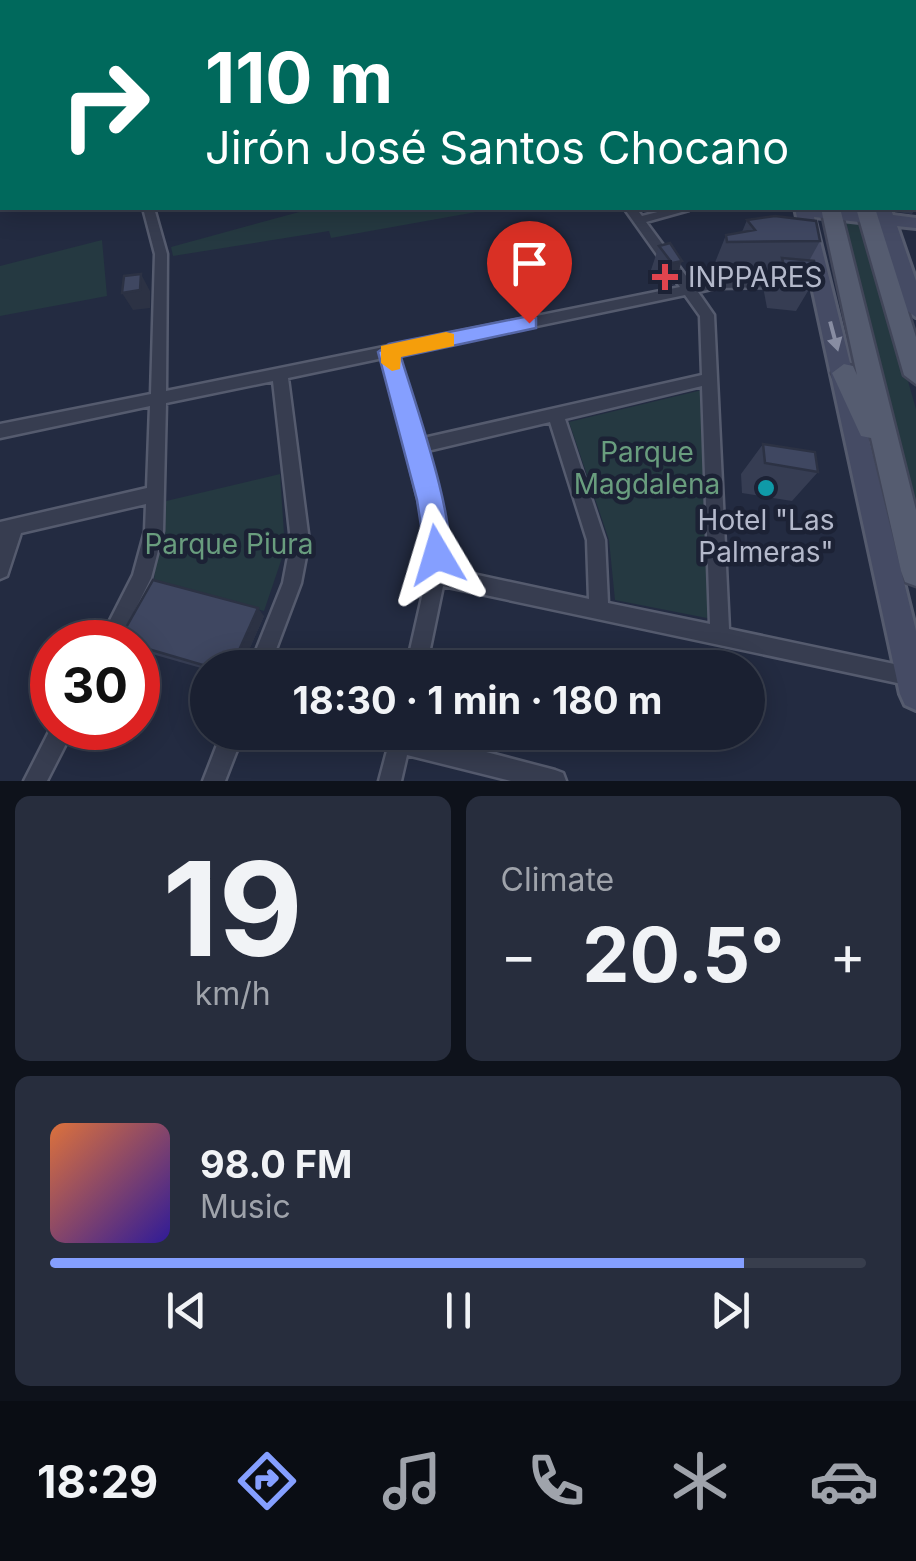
<!DOCTYPE html>
<html lang="en">
<head>
<meta charset="utf-8">
<style>
  :root { --surface:#1a2031; --page:#272d3d; --text:#f1f3f6; --muted:#9fa3ab; --line:#383e4d; --accent:#859fff }
  body { margin:0; font-family:Inter,sans-serif; background:var(--page); color:var(--text); height:100vh; display:flex; flex-direction:column; font-size:38px; white-space:nowrap }
  * { box-sizing:border-box; margin:0 }
  p { font-size:32px; color:var(--muted) }
  .icon { flex:none; width:55px; height:55px; fill:none; stroke:currentColor; stroke-width:2; stroke-linecap:round; stroke-linejoin:round }
  .map { position:relative; height:781px; overflow:hidden }
  .sheet { display:flex; flex-direction:column; gap:15px; padding:15px; background:#0e121b; flex:1 }
  .sheet>* { flex:none }
  .hud { position:absolute; left:0px; top:0px; width:918px; height:210px; box-shadow:0 5px 25px #0003,0 0 0 2px var(--line); background:#00695c; color:#fff; overflow:hidden }
  .speed { position:absolute; left:30px; top:620px; display:flex; gap:20px; font-size:50px; font-weight:700; text-align:center }
  .speed>* { display:grid; place-content:center; width:130px; height:130px; border-radius:50%; background:var(--surface); box-shadow:0 5px 25px #0003,0 0 0 2px var(--line); line-height:1 }
  .speed .limit { border:15px solid #d22; background:#fff; color:#111 }
  .pin { position:absolute; display:grid; place-items:center; width:85px; height:85px; color:#fff; margin:-102px -42px; border-radius:50% 50% 50% 0; rotate:-45deg; box-shadow:0 0 10px #0007 }
  .pin .icon { rotate:45deg }
  .me { position:absolute; width:110px; margin:-55px; rotate:353deg; stroke-linejoin:round; filter:drop-shadow(0 0 8px #0008) }
  .turn { display:flex; align-items:center; gap:35px; height:210px; padding:0 40px; font-size:45px }
  .turn .icon { width:130px; height:130px; stroke-width:2.5 }
  .turn b { display:block; font-size:70px; line-height:85px }
  .big { font-size:75px; font-weight:700; line-height:1.1 }
  .sheet .card { flex:1; display:flex; flex-direction:column; justify-content:center; gap:15px; min-width:0; padding:0 35px; border-radius:15px; background:var(--page) }
  .sheet .dial { align-items:center; gap:0 }
  .dial b { font-size:130px; line-height:1 }
  .song { display:flex; align-items:center; gap:30px }
  .cover { width:120px; height:120px; border-radius:15px; background:linear-gradient(135deg,hsl(20 70% 55%),hsl(250 70% 35%)) }
  .played { height:10px; border-radius:5px; background:linear-gradient(90deg,var(--accent) 85%,var(--line) 85%) }
  .keys { display:flex; justify-content:space-around; direction:ltr }
  .heat { display:flex; justify-content:space-between; align-items:center; font-size:55px; direction:ltr }
  .sheet .tiles { flex:1; display:grid; gap:15px; grid-template-columns:1fr 1fr }
  .card:last-child { grid-column:span 2 }
  .trip { position:absolute; left:190px; top:650px; width:575px; height:100px; border-radius:50px; background:var(--surface); box-shadow:0 5px 25px #0003,0 0 0 2px var(--line); font-weight:700; line-height:100px; text-align:center }
  .menu { display:flex; height:160px; justify-content:space-around; align-items:center; background:#0a0d14; color:var(--muted) }
  .menu .icon { width:70px; height:70px }
  .menu .on { color:var(--accent) }
  .menu b { font-size:45px; color:var(--text) }
  .map>svg:first-child { display:block }
  .green { fill:#253941 }
  .lines { fill:none; stroke-linecap:round; stroke-linejoin:round }
  .street-casing { stroke:#555b6e; stroke-width:5 }
  .secondary-casing { stroke:#555b6e; stroke-width:6 }
  .primary-casing { stroke:#414659; stroke-width:5 }
  .street { fill:#373d50; fill-rule:evenodd }
  .secondary { fill:#454b64; fill-rule:evenodd }
  .primary { fill:#555c70; fill-rule:evenodd }
  .wall { fill:#363d53 }
  .shaded-wall { fill:#2c3244 }
  .building { fill:#3f4761; stroke:#2c3244; stroke-width:2.5 }
  .oneway { fill:#888da2 }
  .route { fill:#859fff; stroke:#5667a6; stroke-width:2.5 }
  .slow { fill:#f59e0b }
  .health-dot { fill:#e0444e; stroke:#1c2235; stroke-width:4 }
  .culture-dot { fill:#0f9aa8; stroke:#1c2235; stroke-width:4 }
  .labels { text-anchor:middle; dominant-baseline:central; stroke-width:9; stroke-linejoin:round; paint-order:stroke }
  .poi-label { font-size:28px; fill:#b4b9cb; stroke:#1c2235; text-anchor:start }
  .park-label { font-size:28px; fill:#699d7e; stroke:#1c2235 }
</style>
</head>
<body>
<div class="map">
<svg width="916" height="781" viewBox="0 0 916 781">
  <rect width="100%" height="100%" fill="#232b41"/>
  <path class="green" d="M314,208H493V209L331,238L329,231L173,256L171,247Z
    M849,220L864,227L916,409V510L841,222Z
    M102,240L107,296L0,316V266Z
    M702,390L712,619L615,600L609,540L569,422Z
    M280,474L285,549L264,611L154,581L162,502Z"/>
  <g class="lines">
    <defs>
      <path id="street" d="M273,0H281L279,2H272Z
        M331,0H339L337,2H330Z
        M389,0H397L395,2H388Z
        M915,42L916,43V49L915,48Z
        M915,89H916V97H915Z
        M915,172H916V178H915Z
        M143,208H154L167,254L166,391L680,287L624,208H636L642,216L673,208H690L689,210L646,222L692,284L716,280L791,279L797,283L791,287L716,288L698,292L714,315L729,629L913,668L916,669V687L443,586L426,668H406L427,575L428,539L383,358L288,378L309,541L301,583L269,668H249L283,583L291,541L273,381L166,403L163,531L151,578L119,642H99L133,575L145,531L146,504L21,533L7,576L0,579V522L147,488L150,406L0,438V424L151,394L155,254ZM685,295L700,316L702,375L419,439L397,355ZM702,386L710,624L608,603L605,540L565,419ZM550,422L587,540L589,599L445,568L446,539L423,452Z
        M52,726L74,728L47,781H24Z
        M222,732H244L225,781H203Z
        M392,732H410L555,770L563,773L566,781H511L407,755L401,781H379Z"/>
      <path id="secondary" d="M678,0H719L721,2H680Z
        M756,0H768V2H757Z
        M772,0H812L814,2H774Z
        M915,7H916V15H915Z
        M0,186H2V196H0Z
        M795,208L875,213L874,208H890L893,215L916,218V228L897,226L916,281V317L906,310L878,224L814,217L916,631V710L905,705L900,694Z"/>
      <path id="primary" d="M771,0H783L784,2H772Z
        M793,0H805L806,2H794Z
        M821,208H840L916,510V586L905,582L901,571L871,438L861,436L832,373L844,364L853,366L857,375Z
        M856,208H875L916,337V384L904,375Z"/>
    </defs>
    <use href="#street" class="street-casing"/>
    <use href="#secondary" class="secondary-casing"/>
    <use href="#primary" class="primary-casing"/>
    <use href="#street" class="street"/>
    <use href="#secondary" class="secondary"/>
    <use href="#primary" class="primary"/>
  </g>
  <path class="wall" d="M915,192L916,208L912,214L896,212L894,208H915Z
    M747,220L820,241L809,261L817,276L796,311L767,308L764,292L773,275L712,276V270L726,235L742,232Z
    M670,243L674,284L663,287L651,270L659,246Z
    M763,444L818,472L792,501L742,493L741,474Z
    M264,616L241,668H208V670L138,650V642H122L119,640Z"/>
  <path class="shaded-wall" d="M682,261L674,284L663,287L672,263Z
    M141,274L150,291V308L133,310L122,293Z
    M258,608L264,616L241,668H231Z"/>
  <path class="building" d="M775,216L816,221L820,241L727,242L726,235L755,230L747,220Z
    M670,243L682,261L672,263L659,246Z
    M782,258L814,261L817,276L786,274Z
    M141,274L140,290L122,293L124,276Z
    M763,444L815,452L818,472L765,463Z
    M153,580L258,608L231,668H213L138,646V642L119,640Z"/>
  <defs><path id="oneway-solid" d="M-6-.8H1V-3.2L6.5 0L1 3.2V.8H-6Z" transform="scale(2.5)"/></defs>
  <use class="oneway" href="#oneway-solid" transform="translate(834 336) rotate(75)"/>
  <path class="route" d="M529,316L536,318V328L401,357C413,397 461,531 447,565L437,568L427,565L417,500L378,352L389,344Z"/>
  <path class="slow" d="M446,332L454,334V346L401,357L400,369L392,371L381,363V346Z"/>
  <path class="health-dot" d="M660 262h10v10h10v10h-10v10h-10v-10h-10v-10h10z"/>
  <circle class="culture-dot" cx="766" cy="488" r="10"/>
  <g class="labels">
    <g class="poi-label">
      <text x="688" y="277">INPPARES</text>
      <text x="766" y="520" text-anchor="middle">Hotel "Las<tspan x="766" dy="32">Palmeras"</tspan></text>
    </g>
    <g class="park-label">
      <text x="647" y="452">Parque<tspan x="647" dy="32">Magdalena</tspan></text>
      <text x="229" y="544">Parque Piura</text>
    </g>
  </g>
</svg>
<div class="speed"><div class="limit">30</div></div>
<div class="pin" style="left:529px;top:323px;background:#d93025"><svg class="icon" aria-label="arrive" viewBox="0 0 24 24"><path d="M6 21V4h12l-3 4 3 4H6"/></svg></div>
<svg class="me" style="left:437px;top:555px" viewBox="-20 -20 40 40"><path d="M0-17L14 15 0 8-14 15z" fill="#859fff" stroke="#fff" stroke-width="4"/></svg>
<div class="trip">18:30 · 1 min · 180 m</div>
<div class="hud">
<div class="turn"><svg class="icon" aria-label="right" viewBox="0 0 24 24"><path d="M7 20v-9h11M14 6l5 5-5 5"/></svg><div><b>110 m</b>Jirón José Santos Chocano</div></div>
</div>
</div>
<section class="sheet">
<div class="tiles">
<div class="card dial"><b>19</b><p>km/h</p></div>
<div class="card"><p>Climate</p>
<div class="heat"><a>−</a><b class="big">20.5°</b><a>+</a></div>
</div>
<div class="card">
<div class="song"><i class="cover"></i><div><b>98.0 FM</b><p>Music</p></div></div>
<div class="played"></div>
<div class="keys"><svg class="icon" aria-label="previous" viewBox="0 0 24 24"><path d="M18 5L8 12l10 7zM5 5v14"/></svg><svg class="icon" aria-label="pause" viewBox="0 0 24 24"><path d="M8 5v14M16 5v14"/></svg><svg class="icon" aria-label="next" viewBox="0 0 24 24"><path d="M6 5l10 7-10 7zM19 5v14"/></svg></div>
</div>
</div>
</section>
<nav class="menu">
<b>18:29</b>
<svg class="icon on" aria-label="directions" viewBox="0 0 24 24"><path d="M12 3l9 9-9 9-9-9zM9 14v-3h6M13 9l2 2-2 2"/></svg>
<svg class="icon" aria-label="music" viewBox="0 0 24 24"><path d="M9 18V5l10-2v13"/><circle cx="6" cy="18" r="3"/><circle cx="16" cy="16" r="3"/></svg>
<svg class="icon" aria-label="phone" viewBox="0 0 24 24"><path d="M5 4h4l2 5-3 2q2 4 5 5l2-3 5 2v4C11 20 4 13 5 4z"/></svg>
<svg class="icon" aria-label="climate" viewBox="0 0 24 24"><path d="M12 3v18M4 7l16 10M4 17L20 7"/></svg>
<svg class="icon" aria-label="car" viewBox="0 0 24 24"><path d="M5 17H2v-5l4-1 3-4h7l3 4 3 1v5h-3M9 17h6M6 11h13"/><circle cx="7" cy="17" r="2"/><circle cx="17" cy="17" r="2"/></svg>
</nav>
</body>
</html>
